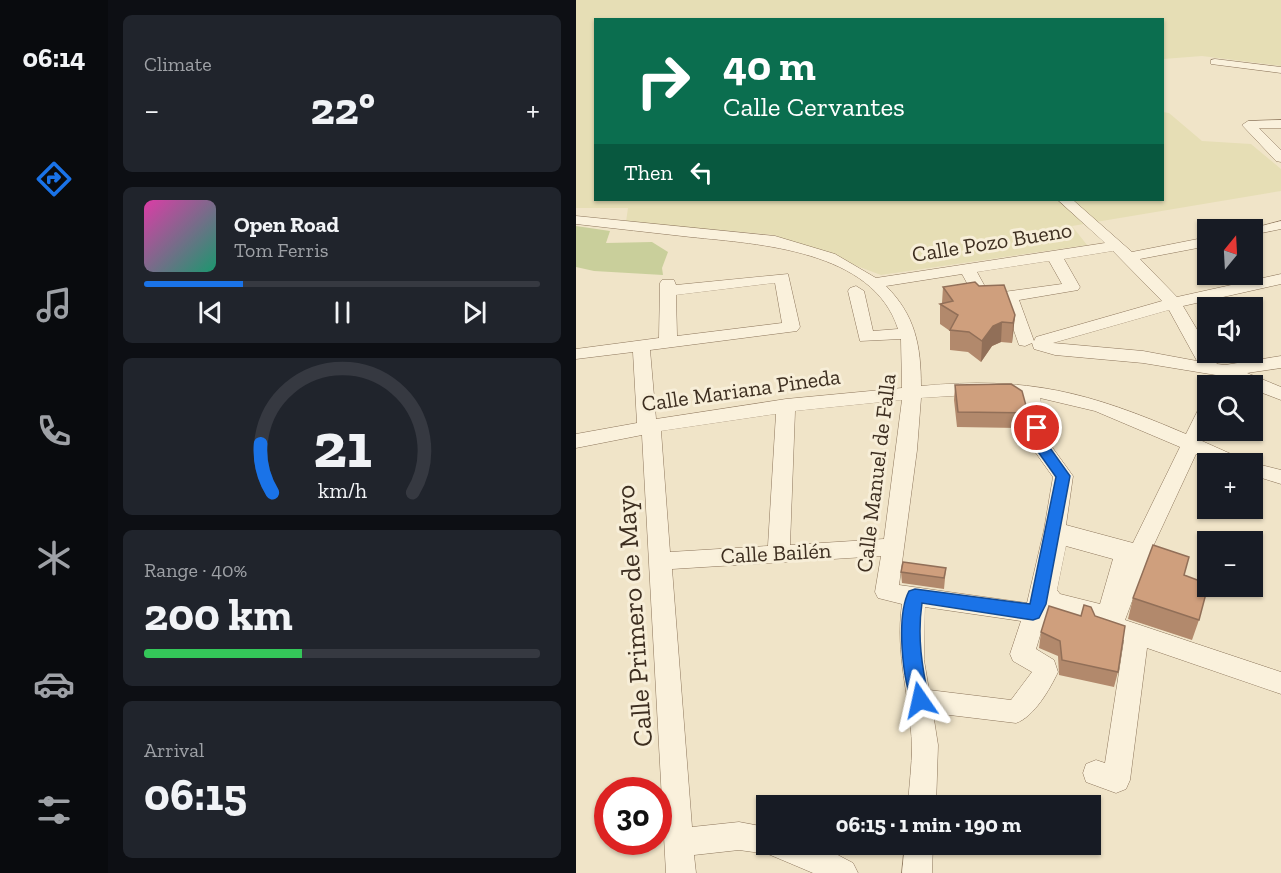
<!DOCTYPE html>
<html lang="en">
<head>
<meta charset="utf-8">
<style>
  :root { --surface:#171b24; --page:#20242c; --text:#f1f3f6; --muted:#9ea1a6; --line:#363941; --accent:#1a73e8 }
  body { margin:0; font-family:"Zilla Slab",serif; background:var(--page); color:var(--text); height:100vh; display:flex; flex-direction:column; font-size:22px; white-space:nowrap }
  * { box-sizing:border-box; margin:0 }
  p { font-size:20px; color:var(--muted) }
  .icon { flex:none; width:33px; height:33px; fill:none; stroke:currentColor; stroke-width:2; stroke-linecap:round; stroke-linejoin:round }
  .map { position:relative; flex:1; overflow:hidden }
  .sheet { display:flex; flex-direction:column; gap:15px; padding:15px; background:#0d0f14; width:468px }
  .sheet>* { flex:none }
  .hud { position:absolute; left:18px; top:18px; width:570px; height:183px; border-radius:0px; box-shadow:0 2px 4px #0004; background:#0b6e4f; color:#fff; overflow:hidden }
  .needle { width:39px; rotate:18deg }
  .buttons { position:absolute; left:621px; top:219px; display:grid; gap:12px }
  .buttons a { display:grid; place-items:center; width:66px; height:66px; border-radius:0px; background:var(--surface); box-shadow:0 2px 4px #0004; font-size:30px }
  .speed { position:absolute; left:18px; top:777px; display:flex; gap:12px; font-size:30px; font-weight:700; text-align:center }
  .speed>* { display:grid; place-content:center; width:78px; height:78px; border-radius:50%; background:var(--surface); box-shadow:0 2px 4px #0004; line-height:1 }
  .speed .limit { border:9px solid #d22; background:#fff; color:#111 }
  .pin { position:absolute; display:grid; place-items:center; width:51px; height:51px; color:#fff; margin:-26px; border:3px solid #fff; border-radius:50%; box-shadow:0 2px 6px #0007 }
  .me { position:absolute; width:66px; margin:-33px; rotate:349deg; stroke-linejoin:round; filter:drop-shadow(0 0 4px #0008) }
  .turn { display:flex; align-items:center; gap:21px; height:126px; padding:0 30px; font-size:27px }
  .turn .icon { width:78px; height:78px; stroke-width:2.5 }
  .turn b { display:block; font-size:42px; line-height:51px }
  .then { display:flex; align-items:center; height:57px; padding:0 30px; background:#0003; gap:12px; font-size:22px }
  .big { font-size:45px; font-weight:700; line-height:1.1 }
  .sheet .tile { flex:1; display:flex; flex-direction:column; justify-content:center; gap:9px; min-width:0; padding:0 21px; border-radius:9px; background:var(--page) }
  .sheet .dial { align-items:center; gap:0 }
  .dial svg { height:156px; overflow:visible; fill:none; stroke:var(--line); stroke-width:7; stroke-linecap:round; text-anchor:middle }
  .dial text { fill:var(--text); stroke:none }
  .song { display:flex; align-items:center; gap:18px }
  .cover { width:72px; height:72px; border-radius:9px; background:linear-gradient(135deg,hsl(320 70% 55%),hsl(160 70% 35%)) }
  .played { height:6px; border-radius:3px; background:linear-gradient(90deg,var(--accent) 25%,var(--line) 25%) }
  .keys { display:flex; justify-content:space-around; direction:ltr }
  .heat { display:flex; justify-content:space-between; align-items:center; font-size:33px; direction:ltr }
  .charge { height:9px; border-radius:4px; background:linear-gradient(90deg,#34c759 40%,var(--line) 0) }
  .trip { position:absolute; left:180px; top:795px; width:345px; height:60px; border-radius:0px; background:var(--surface); box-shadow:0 2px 4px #0004; font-weight:700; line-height:60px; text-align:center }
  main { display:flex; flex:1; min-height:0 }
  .menu { display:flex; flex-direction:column; width:108px; justify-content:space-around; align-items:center; background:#090b0e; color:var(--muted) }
  .menu .icon { width:42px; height:42px }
  .menu .selected { color:var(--accent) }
  .menu b { font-size:27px; color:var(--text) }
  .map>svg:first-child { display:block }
  .farmland { fill:#e6deb5 }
  .green { fill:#c9cf9b }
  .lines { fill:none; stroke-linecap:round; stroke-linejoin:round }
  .minor-casing { stroke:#8d765c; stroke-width:1 }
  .minor { fill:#faf1dc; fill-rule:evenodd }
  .wall { fill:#b2896c }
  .shaded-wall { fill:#916f58 }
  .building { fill:#cf9f7d; stroke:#916f58; stroke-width:1.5 }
  .route { fill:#1a73e8; stroke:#114b97; stroke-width:1.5 }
  .labels { text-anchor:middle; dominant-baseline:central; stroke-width:6; stroke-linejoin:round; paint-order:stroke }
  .street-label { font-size:22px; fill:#3d2e20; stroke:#f7eed8 }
  .near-street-label { font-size:27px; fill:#3d2e20; stroke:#f7eed8 }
</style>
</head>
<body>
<main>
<nav class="menu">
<b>06:14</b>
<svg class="icon selected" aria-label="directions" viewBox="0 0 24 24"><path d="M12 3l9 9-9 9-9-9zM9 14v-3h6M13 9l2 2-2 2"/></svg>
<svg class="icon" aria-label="music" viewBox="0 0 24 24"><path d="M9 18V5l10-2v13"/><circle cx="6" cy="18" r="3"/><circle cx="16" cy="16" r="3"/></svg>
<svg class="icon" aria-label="phone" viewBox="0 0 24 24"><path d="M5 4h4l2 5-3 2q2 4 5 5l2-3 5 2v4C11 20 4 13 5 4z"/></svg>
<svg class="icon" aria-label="climate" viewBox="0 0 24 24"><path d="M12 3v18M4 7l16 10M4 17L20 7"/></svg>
<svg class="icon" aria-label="car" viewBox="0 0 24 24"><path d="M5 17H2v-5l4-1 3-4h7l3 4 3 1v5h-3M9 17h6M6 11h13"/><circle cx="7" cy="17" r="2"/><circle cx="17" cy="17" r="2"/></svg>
<svg class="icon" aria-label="filters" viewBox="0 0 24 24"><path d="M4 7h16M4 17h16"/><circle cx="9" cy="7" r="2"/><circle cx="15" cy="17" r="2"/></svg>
</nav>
<section class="sheet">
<div class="tile"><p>Climate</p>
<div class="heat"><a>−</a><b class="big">22°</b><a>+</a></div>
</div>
<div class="tile">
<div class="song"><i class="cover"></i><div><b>Open Road</b><p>Tom Ferris</p></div></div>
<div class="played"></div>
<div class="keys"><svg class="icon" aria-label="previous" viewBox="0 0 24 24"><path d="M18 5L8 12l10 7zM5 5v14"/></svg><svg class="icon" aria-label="pause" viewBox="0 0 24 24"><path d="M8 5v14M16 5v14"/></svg><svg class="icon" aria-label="next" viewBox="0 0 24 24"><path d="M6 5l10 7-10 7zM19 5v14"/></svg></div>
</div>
<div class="tile dial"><svg viewBox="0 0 100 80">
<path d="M14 69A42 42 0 1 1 86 69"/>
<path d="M14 69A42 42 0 0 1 8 44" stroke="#1a73e8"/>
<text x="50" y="56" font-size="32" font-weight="700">21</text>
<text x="50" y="72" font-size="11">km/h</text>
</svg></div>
<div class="tile"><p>Range · 40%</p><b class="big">200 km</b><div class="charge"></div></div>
<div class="tile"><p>Arrival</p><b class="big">06:15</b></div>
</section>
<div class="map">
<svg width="705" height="873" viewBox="0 0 705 873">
  <rect width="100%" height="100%" fill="#f0e4c8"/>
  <path class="farmland" d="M0,0H705V66L626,56L587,59L586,20H20V200H586L587,112L593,113L626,141L675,144L705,169V191L496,226L511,245L305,275L198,235L50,222L52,208H0Z"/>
  <path class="green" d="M0,226L34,231L30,243L76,242L92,252L86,268L87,275L18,271L0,267Z"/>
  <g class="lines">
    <defs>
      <path id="minor" d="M639,59L705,67V73L635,64V60Z
        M705,120V128H683L705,150V162L700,161L666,125L672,121Z
        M482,200H497L556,252L632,237V246L564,259L601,297L705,274V284L607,306L632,348V352H634L641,364L649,365L705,356V368L671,373L705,387V400L676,389V386H668L646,376L567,363L479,355L458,349L456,343L449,346L443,345L428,302L402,303L386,274L310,286C339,315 345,345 345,386C453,376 512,392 610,434L625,404L632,402V429L626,441L673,462L705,470V484L676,475V464H643L620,454L574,553L549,620L705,672V694L571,648L554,780L550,789L540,793L510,782L507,773L510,764L520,760L529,763L548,640L517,629L514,621L472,609L460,649L478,660L482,672C474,689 458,717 440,723L357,713L362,745L360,806H332C333,786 336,765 336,746C334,695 319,656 326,604L302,598L299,592L305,556L96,569L116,827L163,822L190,827V844H241L277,863L282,873H237L192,854L163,850L118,855L120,873H90L66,435L0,448V434L61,423L57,352L0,359V349L83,338L84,283L86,280H98L100,285L212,274L224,327L221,331L74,350L80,419L210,399L326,388L325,339L284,341L272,291L274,288L280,286L288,291L297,331L322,329C297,250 183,244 115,237C77,233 38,228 0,224V216L199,236L259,254L300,278L529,243ZM537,251L586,301L460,337L458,341L443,300L502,290L504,287L488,259ZM473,261L486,284L413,294L401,272ZM199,283L206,323L101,336L100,295ZM593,310L621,361L567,351L477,343ZM392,395L445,396L457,449L477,477L468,530L451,603L323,585L341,450L345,398ZM464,398L519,411L604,447L557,543L490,525L497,476L476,447ZM326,400L308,539L214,545L219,411ZM200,414L192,546L94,552L85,431ZM490,546L537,559L524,604L484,594L481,590ZM349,607L445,621L434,654L437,661L456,672L435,700L353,690L348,660Z
        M705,221V229L676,235V230H670Z
        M329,844H357L356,873H326Z"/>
    </defs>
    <use href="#minor" class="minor-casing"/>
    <use href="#minor" class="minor"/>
  </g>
  <path class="wall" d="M403,286L439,315L436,343L425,342L416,346L405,362L392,352L374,350V331L364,324V304L366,303L367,287Z
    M379,385L452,413L450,428L381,427L378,400Z
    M370,568L368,589L326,583L325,572Z
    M608,575L623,620L616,640L552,619L557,598Z
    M505,616L542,672L538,687L483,675L482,656L463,648L465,632Z"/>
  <path class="shaded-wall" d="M439,315L437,335L436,343L437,323Z
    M426,322L425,342L416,346L405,362L406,341L417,326Z"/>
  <path class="building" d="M399,282L403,286L428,285L439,315L437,323L426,322L417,326L406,341L393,332L374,330L382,315L364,304L377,301L367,287Z
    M435,384L446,391L452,413L382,412L379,385Z
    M577,545L613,557L608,575L632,584V586L623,620L557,598Z
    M327,562L370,568L368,578L325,572Z
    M508,605L515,607L519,616L549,626L542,672L486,660L484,641L465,632L473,606L505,616Z"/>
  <path class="route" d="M461,423L466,424L474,448L494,476L470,604L463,618L457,620L346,603C341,637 346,667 353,700L350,706L344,708L338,706C326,681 320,616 333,591L339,589L454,604L480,477L460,449L454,428Z"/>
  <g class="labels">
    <g class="street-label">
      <text transform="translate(416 242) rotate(-9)">Calle Pozo Bueno</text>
      <text transform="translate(165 390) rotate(-8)">Calle Mariana Pineda</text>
      <text transform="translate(300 473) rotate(-83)">Calle Manuel de Falla</text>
      <text transform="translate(200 553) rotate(-3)">Calle Bailén</text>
    </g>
    <g class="near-street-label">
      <text transform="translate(58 616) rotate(-94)">Calle Primero de Mayo</text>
    </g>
  </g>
</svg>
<div class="buttons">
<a><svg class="needle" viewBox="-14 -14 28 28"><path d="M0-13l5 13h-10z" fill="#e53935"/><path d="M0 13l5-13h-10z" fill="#9ea1a6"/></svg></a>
<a><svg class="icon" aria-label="sound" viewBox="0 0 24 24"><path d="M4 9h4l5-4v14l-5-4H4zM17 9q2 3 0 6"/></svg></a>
<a><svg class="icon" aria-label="search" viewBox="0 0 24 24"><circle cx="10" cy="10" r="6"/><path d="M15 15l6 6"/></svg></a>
<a>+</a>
<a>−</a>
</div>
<div class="speed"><div class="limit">30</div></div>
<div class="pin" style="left:461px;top:428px;background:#d93025"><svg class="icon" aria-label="arrive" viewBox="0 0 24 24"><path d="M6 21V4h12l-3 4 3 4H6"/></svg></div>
<svg class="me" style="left:344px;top:700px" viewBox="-20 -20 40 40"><path d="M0-17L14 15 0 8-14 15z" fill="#1a73e8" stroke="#fff" stroke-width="4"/></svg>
<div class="trip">06:15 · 1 min · 190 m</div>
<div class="hud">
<div class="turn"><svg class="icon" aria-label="right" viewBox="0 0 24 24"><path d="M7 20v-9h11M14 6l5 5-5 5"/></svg><div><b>40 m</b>Calle Cervantes</div></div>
<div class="then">Then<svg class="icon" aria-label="left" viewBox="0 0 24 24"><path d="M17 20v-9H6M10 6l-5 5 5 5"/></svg></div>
</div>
</div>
</main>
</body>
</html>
